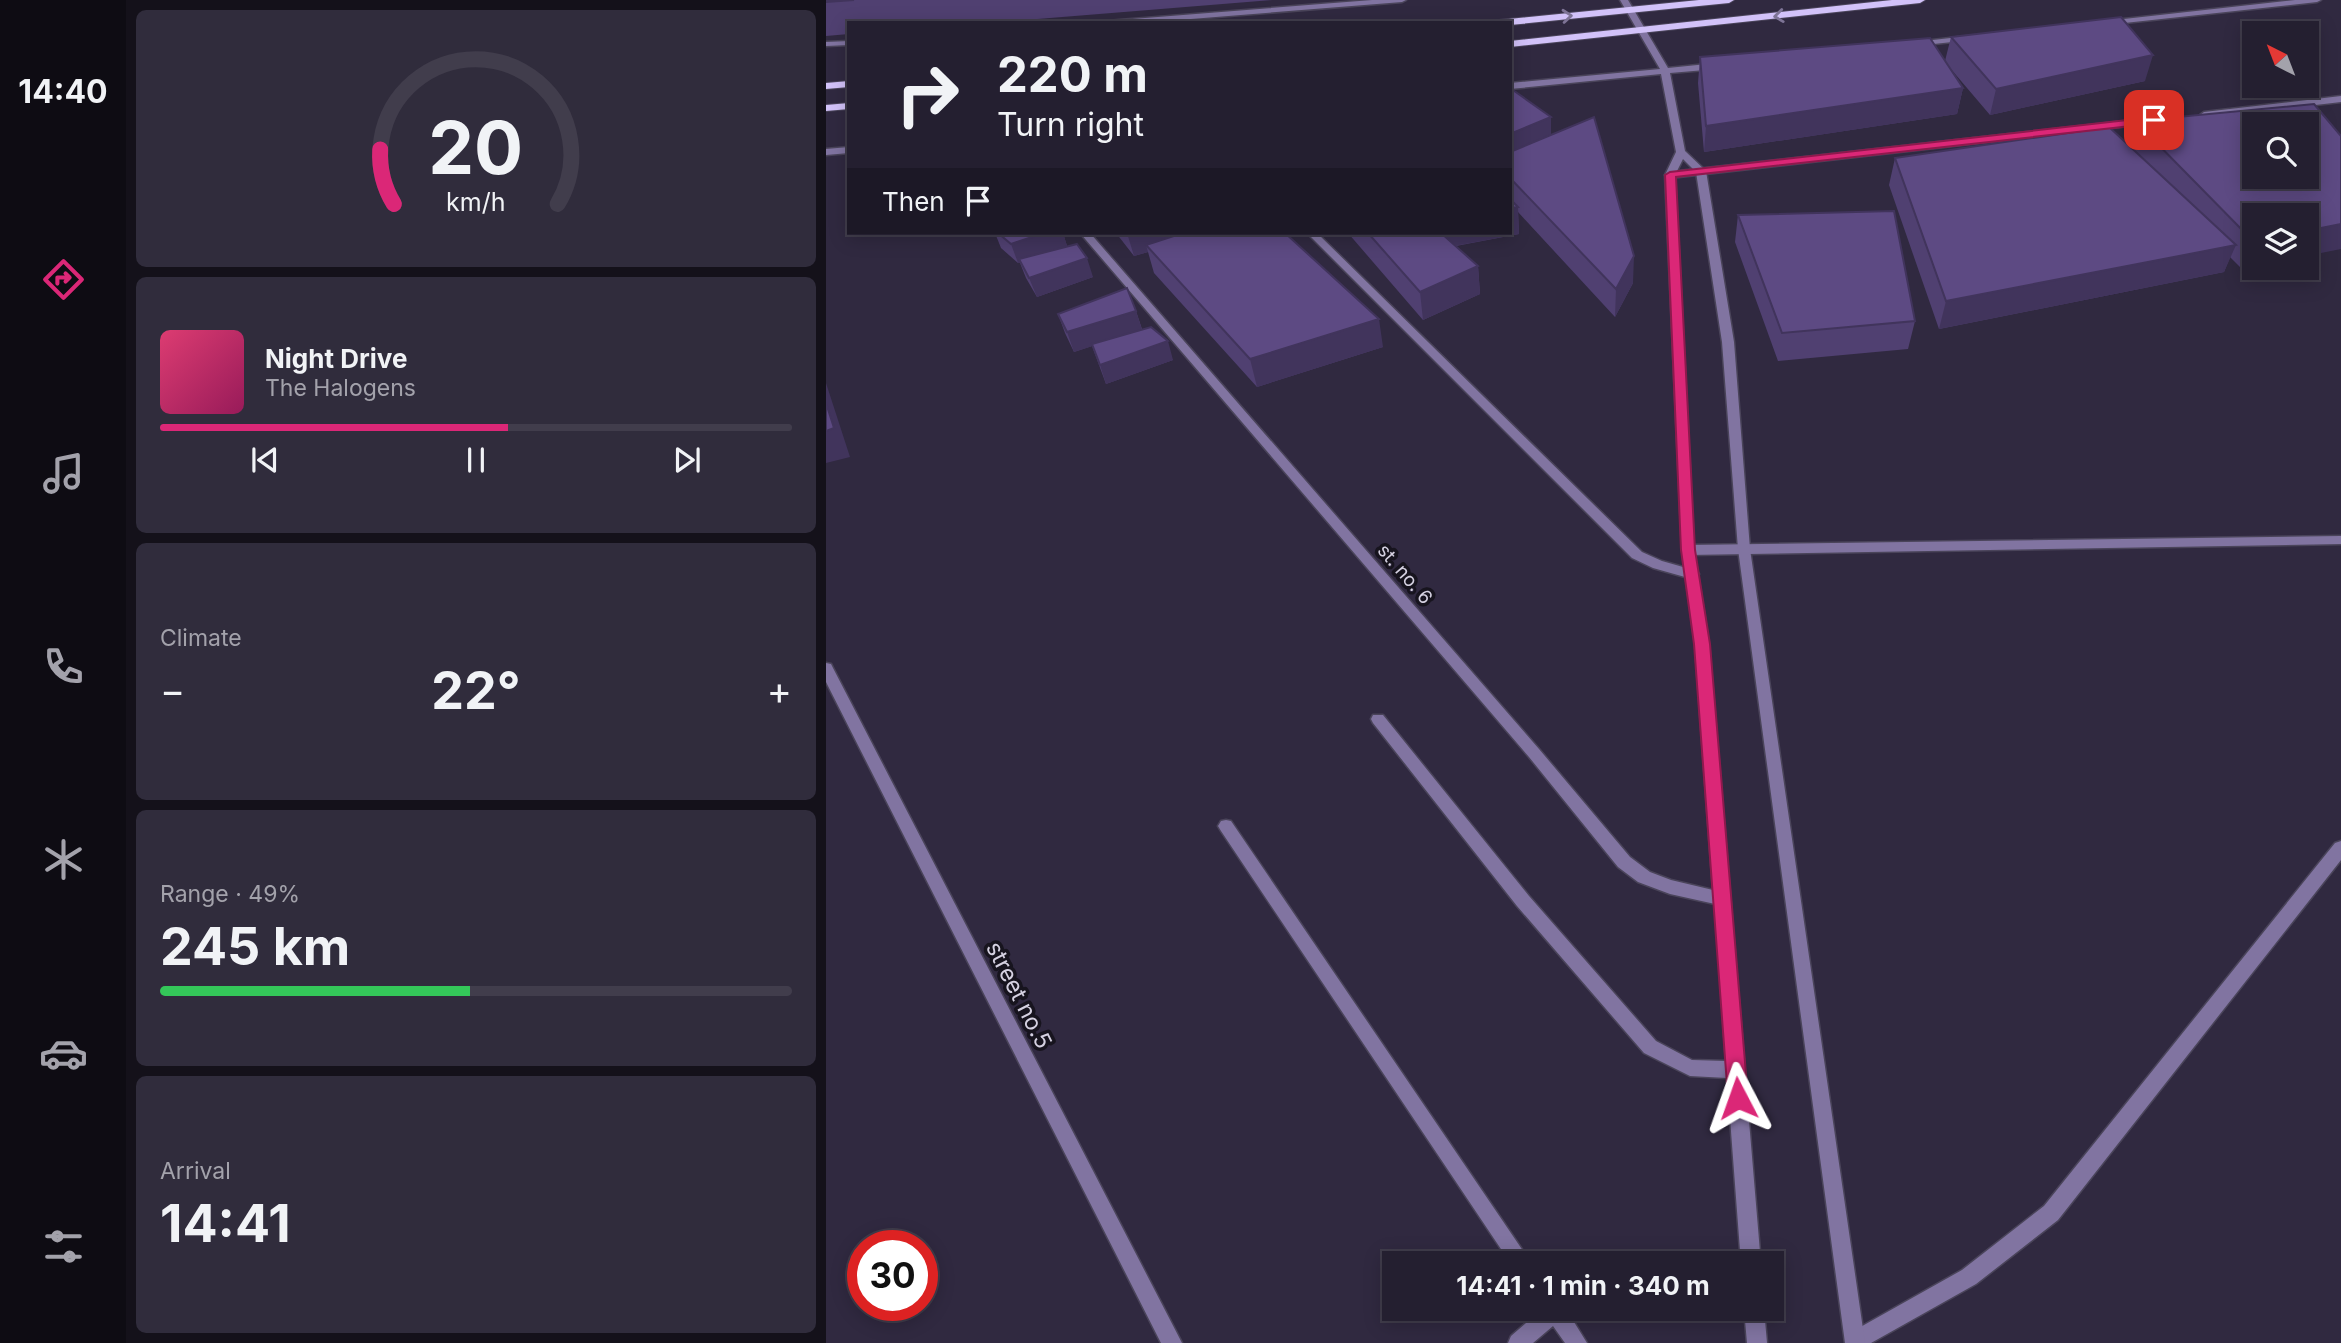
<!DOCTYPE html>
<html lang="en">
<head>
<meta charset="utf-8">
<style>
  :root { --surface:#241f30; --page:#302c3c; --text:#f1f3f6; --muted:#a3a2ab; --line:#413d4c; --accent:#db2777 }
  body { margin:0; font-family:Inter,sans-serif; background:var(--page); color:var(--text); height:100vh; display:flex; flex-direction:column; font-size:26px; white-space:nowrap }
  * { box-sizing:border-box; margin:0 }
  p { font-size:23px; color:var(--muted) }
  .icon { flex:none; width:38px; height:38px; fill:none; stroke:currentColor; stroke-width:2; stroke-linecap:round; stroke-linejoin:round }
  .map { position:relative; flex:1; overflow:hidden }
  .drawer { display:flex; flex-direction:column; gap:10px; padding:10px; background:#14111a; width:700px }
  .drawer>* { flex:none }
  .top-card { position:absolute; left:21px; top:21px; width:665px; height:214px; border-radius:0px; box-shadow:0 4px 18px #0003,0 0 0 2px var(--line); background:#241f30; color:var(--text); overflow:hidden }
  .needle { width:46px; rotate:318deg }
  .controls { position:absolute; left:1416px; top:21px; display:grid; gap:14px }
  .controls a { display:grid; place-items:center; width:77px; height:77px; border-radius:0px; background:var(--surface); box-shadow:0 4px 18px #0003,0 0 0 2px var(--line); font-size:35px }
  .speed { position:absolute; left:21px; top:1230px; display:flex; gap:14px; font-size:35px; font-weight:700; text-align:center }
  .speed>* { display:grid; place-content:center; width:91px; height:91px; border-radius:50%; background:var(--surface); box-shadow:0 4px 18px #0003,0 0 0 2px var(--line); line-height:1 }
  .speed .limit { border:10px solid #d22; background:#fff; color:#111 }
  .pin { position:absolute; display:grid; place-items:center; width:60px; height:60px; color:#fff; margin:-30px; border-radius:14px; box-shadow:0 4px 10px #0006 }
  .me { position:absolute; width:77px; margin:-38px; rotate:356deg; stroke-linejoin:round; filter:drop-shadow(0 0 5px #0008) }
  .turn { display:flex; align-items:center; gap:24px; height:147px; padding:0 35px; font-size:32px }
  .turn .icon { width:91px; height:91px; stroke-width:2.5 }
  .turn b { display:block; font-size:49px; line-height:60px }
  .then { display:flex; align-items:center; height:66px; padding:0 35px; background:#0003; gap:14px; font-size:26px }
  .big { font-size:52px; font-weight:700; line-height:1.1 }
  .drawer .card { flex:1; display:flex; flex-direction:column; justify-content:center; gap:10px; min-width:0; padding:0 24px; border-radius:10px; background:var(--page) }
  .drawer .dial { align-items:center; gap:0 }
  .dial svg { height:182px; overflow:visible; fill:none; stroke:var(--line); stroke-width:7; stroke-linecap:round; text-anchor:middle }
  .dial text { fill:var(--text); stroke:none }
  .song { display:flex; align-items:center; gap:21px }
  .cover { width:84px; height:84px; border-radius:10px; background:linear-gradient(135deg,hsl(340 70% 55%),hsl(330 70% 35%)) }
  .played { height:7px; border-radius:4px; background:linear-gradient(90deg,var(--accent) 55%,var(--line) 55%) }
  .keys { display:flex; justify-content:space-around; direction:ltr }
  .heat { display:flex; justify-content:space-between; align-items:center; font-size:38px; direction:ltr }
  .charge { height:10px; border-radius:5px; background:linear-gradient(90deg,#34c759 49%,var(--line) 0) }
  .trip { position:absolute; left:556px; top:1251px; width:402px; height:70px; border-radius:0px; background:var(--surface); box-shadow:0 4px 18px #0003,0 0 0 2px var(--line); font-weight:700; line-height:70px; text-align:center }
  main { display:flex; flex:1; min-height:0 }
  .menu { display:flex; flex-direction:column; width:126px; justify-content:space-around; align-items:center; background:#0e0c13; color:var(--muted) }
  .menu .icon { width:49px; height:49px }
  .menu .selected { color:var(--accent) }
  .menu b { font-size:32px; color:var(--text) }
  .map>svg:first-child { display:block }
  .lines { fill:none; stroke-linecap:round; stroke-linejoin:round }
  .lane-casing { stroke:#4a445a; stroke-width:3 }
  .street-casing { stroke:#4a445a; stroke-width:3 }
  .primary-casing { stroke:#4a445a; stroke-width:2 }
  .lane { fill:#8174a1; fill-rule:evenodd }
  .street { fill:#8174a1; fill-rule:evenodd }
  .primary { fill:#d2c2f9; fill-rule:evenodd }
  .wall { fill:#504071 }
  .shaded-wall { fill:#41345c }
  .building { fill:#5d4a83; stroke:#41345c; stroke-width:2; fill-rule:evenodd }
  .oneway { stroke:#7e7496 }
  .route { fill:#db2777; stroke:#8e194d; stroke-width:2 }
  .labels { text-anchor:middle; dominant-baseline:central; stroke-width:7; stroke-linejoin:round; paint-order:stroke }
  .street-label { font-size:19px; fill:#d5d1e1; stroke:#17141e }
  .near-street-label { font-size:23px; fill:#d5d1e1; stroke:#17141e }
</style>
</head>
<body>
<main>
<nav class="menu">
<b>14:40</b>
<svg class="icon selected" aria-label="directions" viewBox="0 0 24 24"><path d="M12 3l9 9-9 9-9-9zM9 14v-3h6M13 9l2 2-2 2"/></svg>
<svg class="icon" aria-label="music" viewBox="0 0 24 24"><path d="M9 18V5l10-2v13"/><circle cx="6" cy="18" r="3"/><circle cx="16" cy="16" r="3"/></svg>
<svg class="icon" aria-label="phone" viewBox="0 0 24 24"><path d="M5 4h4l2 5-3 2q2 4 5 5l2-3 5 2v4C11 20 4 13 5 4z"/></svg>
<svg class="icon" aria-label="climate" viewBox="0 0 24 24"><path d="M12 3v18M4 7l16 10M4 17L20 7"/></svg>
<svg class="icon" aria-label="car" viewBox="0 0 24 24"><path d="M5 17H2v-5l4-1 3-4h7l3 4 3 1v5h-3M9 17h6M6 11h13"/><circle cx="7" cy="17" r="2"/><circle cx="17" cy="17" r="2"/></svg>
<svg class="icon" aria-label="filters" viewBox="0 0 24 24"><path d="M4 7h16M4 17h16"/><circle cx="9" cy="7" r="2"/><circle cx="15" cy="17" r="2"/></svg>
</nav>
<section class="drawer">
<div class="card dial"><svg viewBox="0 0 100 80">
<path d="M14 69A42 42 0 1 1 86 69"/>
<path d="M14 69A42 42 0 0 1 8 45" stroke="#db2777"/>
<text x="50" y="56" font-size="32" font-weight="700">20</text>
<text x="50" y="72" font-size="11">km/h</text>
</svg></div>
<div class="card">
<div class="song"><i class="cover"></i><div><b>Night Drive</b><p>The Halogens</p></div></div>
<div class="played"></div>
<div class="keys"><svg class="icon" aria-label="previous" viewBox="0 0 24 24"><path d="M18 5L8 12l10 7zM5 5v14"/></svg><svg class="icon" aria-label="pause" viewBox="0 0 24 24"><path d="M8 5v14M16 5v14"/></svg><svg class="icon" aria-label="next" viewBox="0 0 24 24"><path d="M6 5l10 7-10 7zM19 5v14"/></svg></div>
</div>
<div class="card"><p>Climate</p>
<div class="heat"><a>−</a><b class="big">22°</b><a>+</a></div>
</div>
<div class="card"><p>Range · 49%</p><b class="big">245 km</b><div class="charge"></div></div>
<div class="card"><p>Arrival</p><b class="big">14:41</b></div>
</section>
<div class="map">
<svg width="1515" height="1343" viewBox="0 0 1515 1343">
  <rect width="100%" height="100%" fill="#302940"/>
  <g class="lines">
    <defs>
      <path id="lane" d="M1515,96V102L1378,118L1374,115L1378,112Z
        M1326,118L1329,119V123L844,178L839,175L844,172Z
        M481,233H491L816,552L836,561L871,571L873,574L871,577L866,579L827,568L806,558Z
        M1515,536V544L862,555L856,550L862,545Z
        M1515,841V860L1232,1220L1150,1284L1045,1343H1020L1022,1334L1136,1270L1218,1206L1509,843Z"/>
      <path id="street" d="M546,0H580L576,2L315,23H277L281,21Z
        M794,0H802L842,68L891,63L895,66L891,69L844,73L859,151L880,171L908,342L924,549L1039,1343H1019L912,549L896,342L870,172L857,159L849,175L868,550L883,644L935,1264H915L901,1078L864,1076L818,1053L691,906L547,723L545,719L547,715H557L703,896L830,1041L866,1060L900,1061L889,904L844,894L812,882L792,867L703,757L254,233H264L713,749L804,857L824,872L845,880L887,890L869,644L856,550L839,175L850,152L835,74L684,89V83L834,69Z
        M1469,0H1495L1491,2L1280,25L1276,23L1280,21Z
        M1142,36L1146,38L1145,40L1089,46L1085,44L1089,42Z
        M23,41V45L0,46V42Z
        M23,147V153L0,155V149Z
        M0,663L5,664L7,668L356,1343H335L0,682Z
        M400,820L405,821L706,1264H685L395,831L392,826L395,821Z
        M716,1309H740L761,1343H739L727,1326L707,1343H682L685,1336Z
        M918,1309H938L941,1343H921Z"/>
      <path id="primary" d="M873,0H908L903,3L684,25V23H668L673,20Z
        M1066,0H1099L1094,3L684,47V41Z
        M23,81V87L0,89V83Z
        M23,103V109L0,111V105Z"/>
    </defs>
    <use href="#lane" class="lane-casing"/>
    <use href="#street" class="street-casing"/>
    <use href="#primary" class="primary-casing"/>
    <use href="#lane" class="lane"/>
    <use href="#street" class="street"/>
    <use href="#primary" class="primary"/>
  </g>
  <path class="wall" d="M0,0H446L161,23H23V34L0,36Z
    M1125,37L1319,81L1164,115L1124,68L1137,88L1131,114L878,152L872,83L874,57L1119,61Z
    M684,88L725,135L807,283L789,317L692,212L693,234L630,246L652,266L654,294L597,320L522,233H684Z
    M1488,104L1428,266L1415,268L1404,257L1398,272L1113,329L1063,185L1069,158L1301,144L1309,121Z
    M912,215L1089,321L1082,349L952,361L909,242Z
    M169,233H237L241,246L233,249L267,277L211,297L200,278L194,263H192L175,248Z
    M290,233H459L557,347L431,387L328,273L322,252L308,256Z
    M310,311L316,329L347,360L280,384L266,346L248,352L239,333L232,314Z"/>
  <path class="shaded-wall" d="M1327,55L1319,81L1164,115L1170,89Z
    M1137,88L1131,114L878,152L880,126Z
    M725,117V144L684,161V134Z
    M692,207L693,234L612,249L611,233H684V208Z
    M1515,224V249L1480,256V231Z
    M218,233H237L241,246L195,262L193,259L194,263H192L185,244Z
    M301,233H387L320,245L322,252L308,256Z
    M1428,240V266L1415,268L1427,241Z
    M1410,245L1398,272L1113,329L1120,301Z
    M808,256L807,283L789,317L790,289Z
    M261,258L267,277L211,297L203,278Z
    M652,266L654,294L597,320L594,292Z
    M310,311L316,330L248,352L241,332Z
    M553,319L557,347L431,387L424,359Z
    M342,341L347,360L280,384L274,365Z
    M0,383L24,457L0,463Z"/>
  <path class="building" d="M0,0H28L0,2Z
    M1295,17L1327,55L1170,89L1125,37Z
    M1104,38L1137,88L880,126L874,57Z
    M684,88L725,117L684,134Z
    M1488,104L1515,136V224L1480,231V215H1428V240L1427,241L1309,121ZM1428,124H1480V177H1428Z
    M768,117L808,256L790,289L684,178V152Z
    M1283,127L1410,245L1120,301L1069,158Z
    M684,199L692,207L684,208Z
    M1068,211L1089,321L956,333L912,215Z
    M172,233H218L185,244Z
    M357,233H459L553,319L424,359L320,245Z
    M542,233H615L652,266L594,292Z
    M251,244L261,258L203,278L193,259Z
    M301,288L310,311L241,332L232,314Z
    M325,327L342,341L274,365L266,344Z
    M0,403L8,428L0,431Z"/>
  <defs><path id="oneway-chevron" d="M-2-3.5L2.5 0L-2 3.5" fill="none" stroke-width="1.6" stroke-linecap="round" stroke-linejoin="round" transform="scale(1.75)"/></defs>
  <g class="oneway">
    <use href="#oneway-chevron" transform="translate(741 16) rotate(-5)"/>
    <use href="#oneway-chevron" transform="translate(953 16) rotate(173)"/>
  </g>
  <path class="route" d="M1328,117L1332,118V123L850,177L869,550L884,644L922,1098L919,1105L912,1108L905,1105L902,1098L868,644L855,550L839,175L844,172Z"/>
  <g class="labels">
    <g class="street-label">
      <text transform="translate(579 574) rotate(49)">st. no. 6</text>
    </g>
    <g class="near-street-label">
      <text transform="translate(193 995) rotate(63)">street no.5</text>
    </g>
  </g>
</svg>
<div class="controls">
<a><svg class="needle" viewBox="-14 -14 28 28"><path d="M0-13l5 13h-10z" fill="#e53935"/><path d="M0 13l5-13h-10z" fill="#a3a2ab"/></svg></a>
<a><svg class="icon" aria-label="search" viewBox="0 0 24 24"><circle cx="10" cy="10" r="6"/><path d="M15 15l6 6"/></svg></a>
<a><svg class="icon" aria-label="layers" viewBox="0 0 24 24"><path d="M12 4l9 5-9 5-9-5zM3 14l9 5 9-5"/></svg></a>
</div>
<div class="speed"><div class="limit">30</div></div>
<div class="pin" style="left:1328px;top:120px;background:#d93025"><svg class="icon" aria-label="arrive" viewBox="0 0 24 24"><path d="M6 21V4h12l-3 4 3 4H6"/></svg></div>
<svg class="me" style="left:912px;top:1098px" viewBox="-20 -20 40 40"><path d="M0-17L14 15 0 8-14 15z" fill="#db2777" stroke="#fff" stroke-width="4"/></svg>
<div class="trip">14:41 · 1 min · 340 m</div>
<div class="top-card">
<div class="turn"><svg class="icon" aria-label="right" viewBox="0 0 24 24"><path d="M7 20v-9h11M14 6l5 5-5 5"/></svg><div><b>220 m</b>Turn right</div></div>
<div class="then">Then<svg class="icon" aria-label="arrive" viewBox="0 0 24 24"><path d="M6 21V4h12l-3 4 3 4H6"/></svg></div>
</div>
</div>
</main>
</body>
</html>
